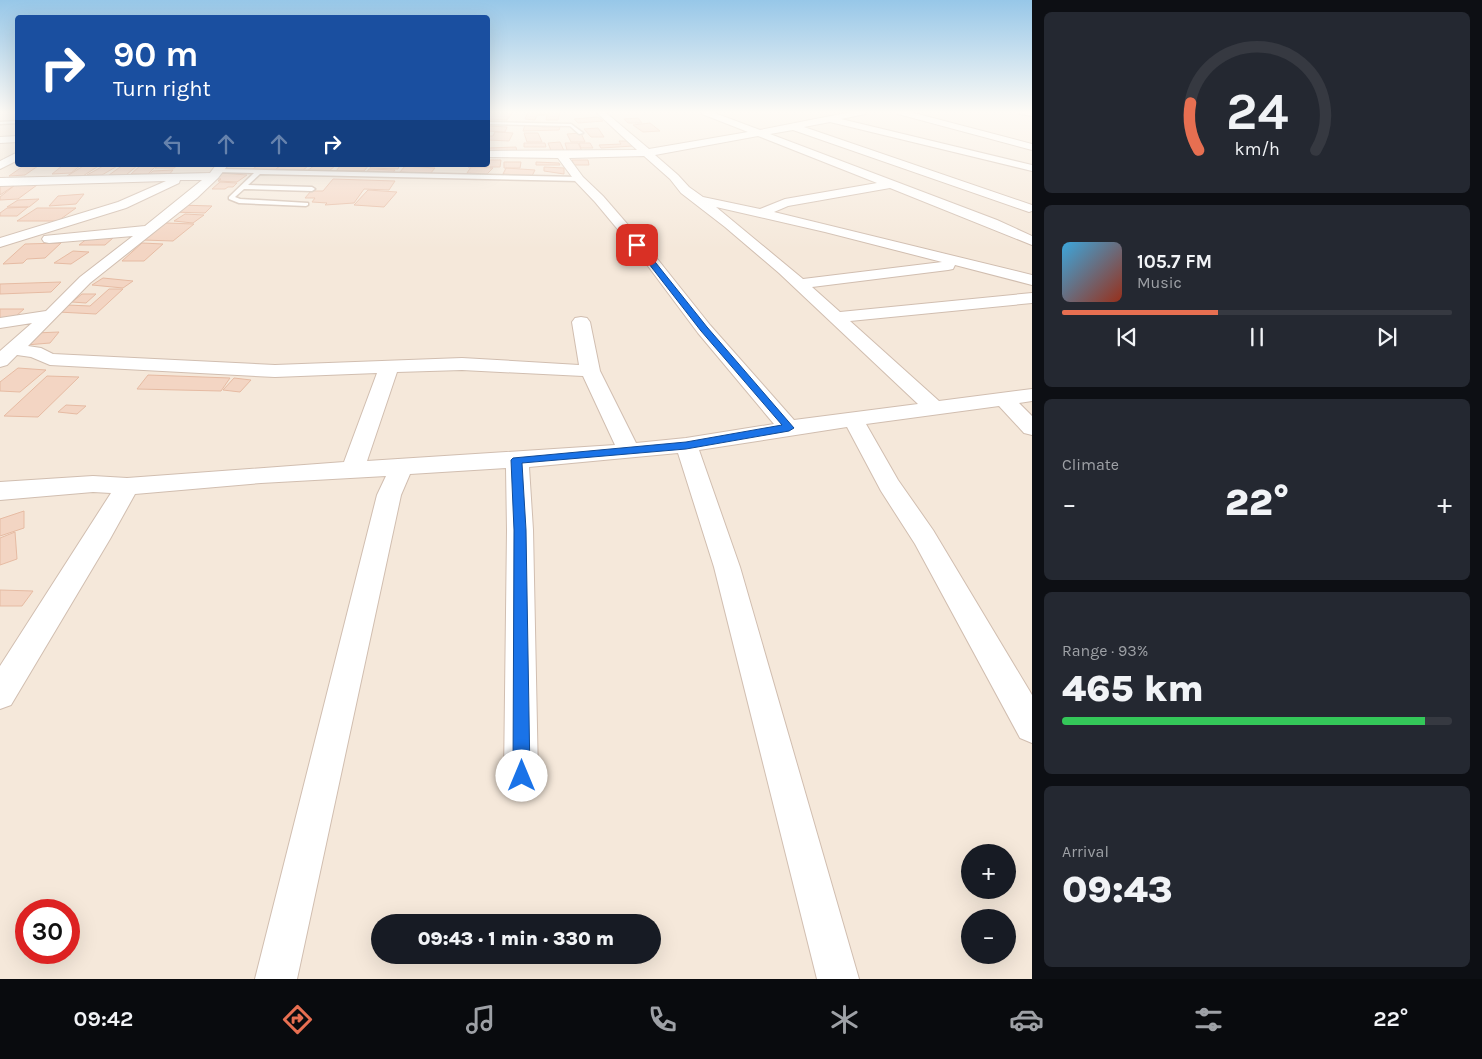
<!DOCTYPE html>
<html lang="en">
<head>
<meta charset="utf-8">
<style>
  :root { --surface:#171b24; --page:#242831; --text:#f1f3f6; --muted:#9ea1a6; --line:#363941; --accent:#e76f51 }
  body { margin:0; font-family:Karla,sans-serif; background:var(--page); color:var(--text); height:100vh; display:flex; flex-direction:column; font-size:19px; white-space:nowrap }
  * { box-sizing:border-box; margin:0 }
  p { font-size:16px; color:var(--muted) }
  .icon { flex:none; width:28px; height:28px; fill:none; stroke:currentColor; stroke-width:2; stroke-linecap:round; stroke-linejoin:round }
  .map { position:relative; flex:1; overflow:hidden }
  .details { display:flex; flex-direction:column; gap:12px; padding:12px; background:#0d0f14; width:450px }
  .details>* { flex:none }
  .banner { position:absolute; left:15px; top:15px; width:475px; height:152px; border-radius:5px; box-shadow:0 5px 20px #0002; background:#1a4fa0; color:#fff; overflow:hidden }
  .tools { position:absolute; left:961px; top:844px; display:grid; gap:10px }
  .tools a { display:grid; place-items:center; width:55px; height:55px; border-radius:50%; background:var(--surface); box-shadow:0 5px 20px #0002; font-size:25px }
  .speed { position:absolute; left:15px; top:899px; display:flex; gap:10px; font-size:25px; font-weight:700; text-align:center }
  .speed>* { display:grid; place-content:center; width:65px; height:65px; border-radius:50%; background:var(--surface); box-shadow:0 5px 20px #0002; line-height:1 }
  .speed .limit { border:8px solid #d22; background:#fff; color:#111 }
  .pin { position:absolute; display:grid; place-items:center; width:42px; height:42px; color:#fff; margin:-21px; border-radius:10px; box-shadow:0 2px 8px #0006 }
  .me { position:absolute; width:55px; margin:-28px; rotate:0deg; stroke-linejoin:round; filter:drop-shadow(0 0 4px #0008) }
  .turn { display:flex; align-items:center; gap:18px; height:105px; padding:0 15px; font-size:22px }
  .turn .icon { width:65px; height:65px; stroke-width:2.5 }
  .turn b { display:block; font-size:35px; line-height:42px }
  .lanes { display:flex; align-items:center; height:48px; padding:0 15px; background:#0003; justify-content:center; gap:25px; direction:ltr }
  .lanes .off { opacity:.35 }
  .big { font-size:38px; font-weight:800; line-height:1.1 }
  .details .card { flex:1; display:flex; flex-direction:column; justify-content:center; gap:8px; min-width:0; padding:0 18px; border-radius:8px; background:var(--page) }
  .details .dial { align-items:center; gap:0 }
  .dial svg { height:130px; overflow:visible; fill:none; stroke:var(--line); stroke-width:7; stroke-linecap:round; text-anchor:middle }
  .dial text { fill:var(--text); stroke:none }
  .song { display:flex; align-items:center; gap:15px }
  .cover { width:60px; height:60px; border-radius:8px; background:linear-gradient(135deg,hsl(200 70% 55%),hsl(10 70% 35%)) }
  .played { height:5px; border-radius:2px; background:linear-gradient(90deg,var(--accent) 40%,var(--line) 40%) }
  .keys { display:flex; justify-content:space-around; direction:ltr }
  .heat { display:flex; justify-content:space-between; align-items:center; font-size:28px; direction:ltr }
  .charge { height:8px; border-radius:4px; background:linear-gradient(90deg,#34c759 93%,var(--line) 0) }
  .trip { position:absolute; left:371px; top:914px; width:290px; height:50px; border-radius:25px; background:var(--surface); box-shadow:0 5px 20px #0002; font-weight:800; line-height:50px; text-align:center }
  .tab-bar { display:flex; height:80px; justify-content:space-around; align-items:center; background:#090b0e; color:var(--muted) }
  .tab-bar .icon { width:35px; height:35px }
  .tab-bar .selected { color:var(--accent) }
  .tab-bar b { font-size:22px; color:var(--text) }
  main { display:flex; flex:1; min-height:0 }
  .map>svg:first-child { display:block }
  .residential { fill:#f5e8da; fill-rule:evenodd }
  .building { fill:#f3d5c3; stroke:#e6bba3 }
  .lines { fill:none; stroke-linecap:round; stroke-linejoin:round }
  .lane-casing { stroke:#d1beb0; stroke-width:3 }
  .street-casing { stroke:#d1beb0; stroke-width:2 }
  .lane { fill:#fff; fill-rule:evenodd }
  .street { fill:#fff; fill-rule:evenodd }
  .route { fill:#1a73e8; stroke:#114b97 }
</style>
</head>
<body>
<main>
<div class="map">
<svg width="1032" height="979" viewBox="0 0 1032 979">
  <rect width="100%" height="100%" fill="#fdf6ec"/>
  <path class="residential" d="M0,112H17L18,165H488V112H1032V979H0ZM970,852H1008V890H970ZM26,910H69V952H26ZM970,918H1008V955H970ZM380,922H652V955H380Z"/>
  <path class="building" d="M488,112H513L507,120L488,119Z
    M528,112H560L558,120H546L547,115H537L535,120L525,119Z
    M598,117L603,121L578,123L574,119Z
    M638,118L642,123H628L624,119Z
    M650,123L660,131L643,132L633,125Z
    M525,125L543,127H560L559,130L523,131Z
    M489,126L507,127L505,132L488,131Z
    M598,128L604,137H591L584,129Z
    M495,132L513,133L509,141L488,140V136H493Z
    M524,133H538L542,142H527Z
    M581,133L585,142H571L567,134Z
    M619,141H628L633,146L601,148L599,145L621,144Z
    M560,142L565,153H552L548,143Z
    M524,143H545L546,147H524Z
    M565,143H578L583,153H568Z
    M579,143H590L593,148H581Z
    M516,147L517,152L488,153V148Z
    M488,160H501L500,167H468L488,165Z
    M572,160H588L589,165H574Z
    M504,162H521L520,168H504Z
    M536,162L559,163L560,165H536Z
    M81,165L71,173L52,174L62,166Z
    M85,165H100L83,176H67Z
    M105,165H119L102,175H87Z
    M123,165H138L126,175H109Z
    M141,165H157L148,174H131Z
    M160,165H178L174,168H155Z
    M258,165H280L275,170L253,169Z
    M282,165H309L301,172L276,169Z
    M315,165H336L328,172L307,171Z
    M341,165H369L364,171H336Z
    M372,165L399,166L398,169L370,168Z
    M38,166L25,175L9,176L22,167Z
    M405,166L435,168L430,174L400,172Z
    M471,167L493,168L487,174L467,173Z
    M544,167L564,168V174L544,171Z
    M506,168L535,170L532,176L503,174Z
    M369,169L395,170L392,174L366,173Z
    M173,170L168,176H147L153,171Z
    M221,173L247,175L237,182L218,181L221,179H213Z
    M333,179L395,181L389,190L364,189L354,203L325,205L327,203L312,202L315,198H305L311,191H323Z
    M220,182L237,183L233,187H228L225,189H212Z
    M15,185H37L18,199L0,200V197Z
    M15,185L0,195V186Z
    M368,190L397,192L384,207L354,205Z
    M84,194L76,204L49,206L58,196Z
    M39,199L29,207H7L18,200Z
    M179,205L212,206L205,213L171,212Z
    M28,207L17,216H0V213L7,208Z
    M37,208H76L58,221H17Z
    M185,214L204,215L193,223L174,221Z
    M166,223L194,224L173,241L143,240Z
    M88,238H113L105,245H79Z
    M61,243L45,258L27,259L23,263L3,264L25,244Z
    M142,243L163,244L144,261H122Z
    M73,251L89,252L71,264L54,263Z
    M103,278L133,281L123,288L92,285Z
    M61,282L51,292L0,294V284Z
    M109,289H123L96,314L58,312L67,305L90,306Z
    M82,294H96L86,303L72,302Z
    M0,309H24L7,324H0Z
    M59,332L50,343L26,345L35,333Z
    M18,368L46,370L20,392L0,391V382Z
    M148,375L230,378L221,391L137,389Z
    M47,376L79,377L38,417L4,416Z
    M234,378L251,380L240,392L223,390Z
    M66,405L86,406L77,414L58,412Z
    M24,511V528L0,536V519Z
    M15,532L17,559L0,565V538Z
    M0,590L33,591L22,606H0Z"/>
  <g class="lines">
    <defs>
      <path id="lane" d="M18,121V123L0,124V122Z
        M488,122L571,124L583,133L579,134L570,126L488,124Z
        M218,169L579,177L582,179L579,181L260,174L248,185L312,187L315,189L312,191L244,189L235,197L240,199L308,203V205L306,206L239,203L229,199V197L254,173L216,172Z"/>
      <path id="street" d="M596,112H605L649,149L748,132L702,114L701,112H712L760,130L851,112H866L865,114L841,119L1032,165V171L830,122L804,127L1032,205V211L1029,212L793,130L770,134L997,220L1032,236V245L890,188L788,206L774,212L1032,275V285L955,265L953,269L948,270L812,287L840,312L1032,293V303L850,321L939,401L1032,389V401L1019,403L1032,416V435L1024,433L999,406L866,424L898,480L933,530L1032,695V743L1020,738L915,544L881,491L847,427L699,450L740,567L859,979H817L714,567L678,453L529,467L533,530L538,776L533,788L521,793L509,788L504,776L507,530L506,468L410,474L401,495L297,979H255L377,495L386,476L261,483L135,494L110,539L11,705L0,709V666L111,493L93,492L0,500V482L93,476L127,478L344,462L377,373L275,377L50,365L31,357L17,355L7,365L0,367V351L32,323L0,328V318L46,311L80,277L133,236L49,243L44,242L42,239L44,236L145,226L202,180H180L179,183L126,208L0,247V238L118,202L166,181L0,186V178L210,173L216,165H228L218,178L197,198L90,283L28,346L41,348L53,354L275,365L462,358L579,365L572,322L575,318L581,317L587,318L590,322L600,371L636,443L686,438L774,424L698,333L645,262L595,202L575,181L558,158L488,157V151L637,150ZM758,136L877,183L785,199L760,209L703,197L689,187L678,175L655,155ZM644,156L670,179L681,193L725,227L779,273L918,404L794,420L710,325L655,256L603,196L583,177L569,158ZM716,207L825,232L942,262L803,279ZM462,370L583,376L615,445L367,461L397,372Z
        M897,112H910L1032,144V150L898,114Z
        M1019,112H1032V116L1020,114Z
        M18,136V142L0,143V137Z
        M18,152V160L0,169V161Z"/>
    </defs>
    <use href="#lane" class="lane-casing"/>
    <use href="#street" class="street-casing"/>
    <use href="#lane" class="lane"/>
    <use href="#street" class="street"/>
  </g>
  <linearGradient id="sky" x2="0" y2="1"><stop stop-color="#97c7e8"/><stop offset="0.45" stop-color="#fefbf6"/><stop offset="1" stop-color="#fefbf6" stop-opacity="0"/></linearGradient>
  <rect width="1032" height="249" fill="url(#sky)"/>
  <path class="route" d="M635,243H640L707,327L794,428L789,431L686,449L522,463L526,530L530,776L527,782L522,784L516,782L513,776L514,530L511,460L513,458L686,442L782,425L701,331L635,246Z"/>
</svg>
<div class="tools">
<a>+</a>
<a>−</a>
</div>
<div class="speed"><div class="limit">30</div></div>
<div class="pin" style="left:637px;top:245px;background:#d93025"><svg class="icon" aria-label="arrive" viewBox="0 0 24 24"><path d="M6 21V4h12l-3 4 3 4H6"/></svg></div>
<svg class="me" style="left:522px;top:776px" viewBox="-20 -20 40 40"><circle r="19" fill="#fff"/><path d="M0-13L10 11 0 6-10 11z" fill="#1a73e8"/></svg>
<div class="trip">09:43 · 1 min · 330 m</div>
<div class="banner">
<div class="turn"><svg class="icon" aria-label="right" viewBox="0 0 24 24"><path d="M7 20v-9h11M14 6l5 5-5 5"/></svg><div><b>90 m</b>Turn right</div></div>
<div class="lanes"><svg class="icon off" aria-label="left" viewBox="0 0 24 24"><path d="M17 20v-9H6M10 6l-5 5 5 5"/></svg><svg class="icon off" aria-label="ahead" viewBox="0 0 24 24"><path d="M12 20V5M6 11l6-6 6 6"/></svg><svg class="icon off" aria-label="ahead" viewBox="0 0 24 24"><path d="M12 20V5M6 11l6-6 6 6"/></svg><svg class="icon" aria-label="right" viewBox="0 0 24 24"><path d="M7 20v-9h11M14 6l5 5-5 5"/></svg></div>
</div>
</div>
<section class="details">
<div class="card dial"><svg viewBox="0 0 100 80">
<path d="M14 69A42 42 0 1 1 86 69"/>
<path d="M14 69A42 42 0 0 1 9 40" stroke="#e76f51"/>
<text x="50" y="56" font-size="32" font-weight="700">24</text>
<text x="50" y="72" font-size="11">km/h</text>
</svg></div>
<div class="card">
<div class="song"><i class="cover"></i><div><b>105.7 FM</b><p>Music</p></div></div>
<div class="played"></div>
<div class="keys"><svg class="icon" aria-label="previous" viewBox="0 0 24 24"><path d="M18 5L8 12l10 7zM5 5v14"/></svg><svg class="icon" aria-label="pause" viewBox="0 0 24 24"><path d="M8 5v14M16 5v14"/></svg><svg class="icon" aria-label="next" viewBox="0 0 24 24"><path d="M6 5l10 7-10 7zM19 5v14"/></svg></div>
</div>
<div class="card"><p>Climate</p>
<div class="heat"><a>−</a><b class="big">22°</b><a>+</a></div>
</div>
<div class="card"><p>Range · 93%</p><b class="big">465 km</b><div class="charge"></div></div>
<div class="card"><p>Arrival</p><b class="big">09:43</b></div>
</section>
</main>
<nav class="tab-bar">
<b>09:42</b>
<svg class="icon selected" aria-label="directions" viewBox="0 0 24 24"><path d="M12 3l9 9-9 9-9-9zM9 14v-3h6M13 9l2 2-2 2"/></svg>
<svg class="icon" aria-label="music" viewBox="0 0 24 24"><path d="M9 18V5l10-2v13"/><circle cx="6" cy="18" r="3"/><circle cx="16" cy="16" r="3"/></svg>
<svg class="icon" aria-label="phone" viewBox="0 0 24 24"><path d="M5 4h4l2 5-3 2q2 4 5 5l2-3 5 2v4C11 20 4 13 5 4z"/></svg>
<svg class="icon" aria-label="climate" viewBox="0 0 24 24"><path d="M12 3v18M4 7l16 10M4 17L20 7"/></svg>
<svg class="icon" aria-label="car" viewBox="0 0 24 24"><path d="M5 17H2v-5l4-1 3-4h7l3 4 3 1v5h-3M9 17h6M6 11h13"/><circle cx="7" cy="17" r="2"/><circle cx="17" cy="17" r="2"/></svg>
<svg class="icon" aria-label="filters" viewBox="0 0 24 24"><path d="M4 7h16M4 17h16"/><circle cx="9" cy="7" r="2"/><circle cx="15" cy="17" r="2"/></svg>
<b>22°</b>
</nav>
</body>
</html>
